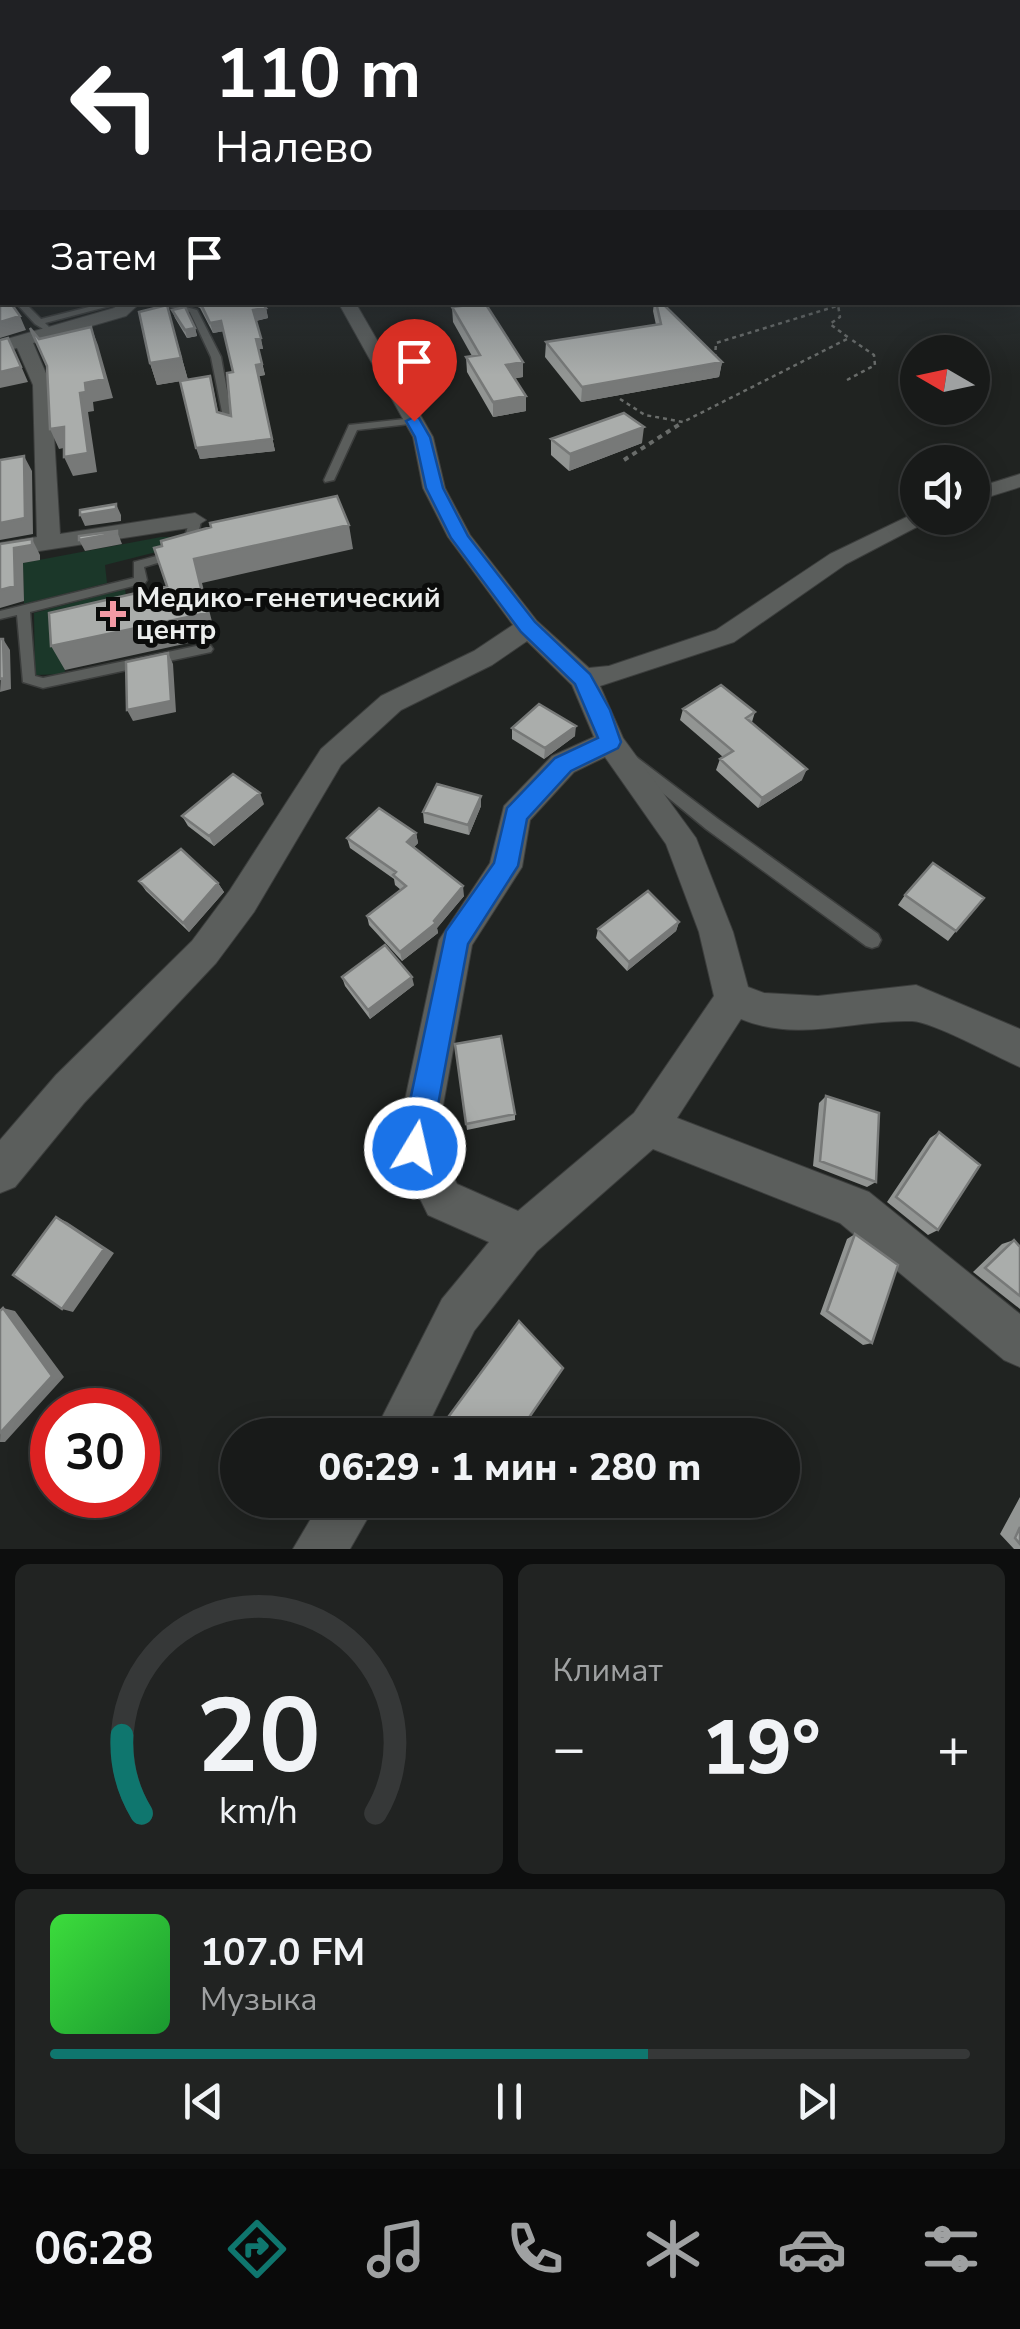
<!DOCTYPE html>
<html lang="ru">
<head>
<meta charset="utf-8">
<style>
  :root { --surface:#181a19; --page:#212322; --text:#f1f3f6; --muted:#9fa1a2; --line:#363838; --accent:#0f766e }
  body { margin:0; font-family:"Nunito Sans",sans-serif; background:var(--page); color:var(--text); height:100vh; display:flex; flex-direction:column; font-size:38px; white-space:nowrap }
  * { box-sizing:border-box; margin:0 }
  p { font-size:32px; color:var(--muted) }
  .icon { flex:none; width:55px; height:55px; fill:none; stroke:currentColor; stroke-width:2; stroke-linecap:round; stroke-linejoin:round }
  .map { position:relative; height:1549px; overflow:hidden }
  .panel { display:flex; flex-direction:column; gap:15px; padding:15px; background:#0d0e0e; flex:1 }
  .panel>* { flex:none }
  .guide { position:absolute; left:0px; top:0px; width:1020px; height:305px; box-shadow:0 5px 25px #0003,0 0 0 2px var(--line); background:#202124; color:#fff; overflow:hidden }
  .needle { width:65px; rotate:279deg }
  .buttons { position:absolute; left:900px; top:335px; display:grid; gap:20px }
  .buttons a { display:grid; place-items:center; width:90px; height:90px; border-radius:50%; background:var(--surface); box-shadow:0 5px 25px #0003,0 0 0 2px var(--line); font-size:50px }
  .speed { position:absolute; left:30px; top:1388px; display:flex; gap:20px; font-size:50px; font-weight:700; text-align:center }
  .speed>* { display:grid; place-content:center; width:130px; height:130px; border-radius:50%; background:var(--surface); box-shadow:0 5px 25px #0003,0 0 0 2px var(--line); line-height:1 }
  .speed .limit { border:15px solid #d22; background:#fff; color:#111 }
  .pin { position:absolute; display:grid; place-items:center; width:85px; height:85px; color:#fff; margin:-102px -42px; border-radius:50% 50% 50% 0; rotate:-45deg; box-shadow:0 0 10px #0007 }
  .pin .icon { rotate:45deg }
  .me { position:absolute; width:110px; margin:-55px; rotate:9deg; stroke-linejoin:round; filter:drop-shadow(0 0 8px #0008) }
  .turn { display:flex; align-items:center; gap:35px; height:210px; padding:0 50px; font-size:45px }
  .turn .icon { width:130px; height:130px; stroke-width:2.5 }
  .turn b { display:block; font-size:70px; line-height:85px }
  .then { display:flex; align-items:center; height:95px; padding:0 50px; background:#0003; gap:20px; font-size:38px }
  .big { font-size:75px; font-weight:800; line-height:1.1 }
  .panel .widget { flex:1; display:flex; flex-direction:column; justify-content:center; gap:15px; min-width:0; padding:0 35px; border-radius:15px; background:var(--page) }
  .panel .dial { align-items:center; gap:0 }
  .dial svg { height:260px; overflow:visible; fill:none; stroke:var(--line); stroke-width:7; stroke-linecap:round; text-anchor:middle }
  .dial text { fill:var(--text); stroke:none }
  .song { display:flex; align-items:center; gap:30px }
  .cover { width:120px; height:120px; border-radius:15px; background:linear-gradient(135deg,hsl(120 70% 55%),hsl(130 70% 35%)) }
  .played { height:10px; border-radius:5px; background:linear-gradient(90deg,var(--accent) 65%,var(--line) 65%) }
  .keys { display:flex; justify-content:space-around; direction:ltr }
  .heat { display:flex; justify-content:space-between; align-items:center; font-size:55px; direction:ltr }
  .panel .tiles { flex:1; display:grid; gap:15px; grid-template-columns:1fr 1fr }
  .widget:last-child { grid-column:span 2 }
  .trip { position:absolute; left:220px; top:1418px; width:580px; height:100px; border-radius:50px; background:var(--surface); box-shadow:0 5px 25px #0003,0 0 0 2px var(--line); font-weight:800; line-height:100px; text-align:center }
  .tabs { display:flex; height:160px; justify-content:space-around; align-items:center; background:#0a0a0a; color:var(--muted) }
  .tabs .icon { width:70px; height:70px }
  .tabs .selected { color:var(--accent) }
  .tabs b { font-size:45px; color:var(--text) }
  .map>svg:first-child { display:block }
  .green { fill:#1b3729 }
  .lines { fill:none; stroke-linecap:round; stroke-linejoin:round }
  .lane-casing { stroke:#3c3e3d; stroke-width:3 }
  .street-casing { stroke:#3c3e3d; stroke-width:2 }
  .path-far1 { stroke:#696c6a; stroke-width:2.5; stroke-dasharray:4 4; stroke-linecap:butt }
  .path { stroke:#696c6a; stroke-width:4; stroke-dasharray:5 5; stroke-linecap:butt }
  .lane { fill:#5b5e5c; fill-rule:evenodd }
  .street { fill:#5b5e5c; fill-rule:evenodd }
  .wall { fill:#929593 }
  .shaded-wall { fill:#777978 }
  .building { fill:#aaadab; stroke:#777978; stroke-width:2.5 }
  .route { fill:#1a73e8; stroke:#114b97; stroke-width:2.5 }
  .poi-dot { fill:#f49aa5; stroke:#0b0c0b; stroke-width:4 }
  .labels { text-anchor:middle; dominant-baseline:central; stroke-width:10; stroke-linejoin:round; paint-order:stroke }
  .poi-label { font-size:28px; font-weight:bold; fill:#eceeed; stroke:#0b0c0b; text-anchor:start }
</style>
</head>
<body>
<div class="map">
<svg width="1020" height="1549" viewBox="0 0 1020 1549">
  <rect width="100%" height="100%" fill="#202321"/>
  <path class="green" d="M161,537H179L184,545L105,565L107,583L24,604L23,563Z
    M125,589L126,596L63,636L65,674L35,675L34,613Z"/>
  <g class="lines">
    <defs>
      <path id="lane" d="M2,300V302H8L0,305V301Z
        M15,302H24L41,319L109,302H125L45,323L49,327L45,330L35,324Z
        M149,302H168L197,310L221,357L233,424L224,422L211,357L190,312Z
        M414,418L418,419V423L357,430L334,480L325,482L324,480L349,425Z
        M195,517L201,520C196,556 174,558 144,567L147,580L145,583L30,612L35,676L43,678L206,644L211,646L213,649L211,652L43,688L23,682L17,615L0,619V611L134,578V562C162,554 185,554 189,520Z
        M635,756L718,819L878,934L881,940L878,946L872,948L866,946L706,829L630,766L628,762L630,758Z"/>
      <path id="street" d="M122,302H141L126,316L33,343L51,385L60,534L195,513L206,520L195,527L0,557V543L37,537L33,385L17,348L0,352V341L114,308Z
        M338,302H355L433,437L445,488L470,535L537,621L589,668L609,666L716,630L830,554L915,513L918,518H934L846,564L734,642L600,686L623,738L696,838L733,932L748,987L764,993L818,996L916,985L1020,1029V1067C996,1057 934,1022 912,1021C852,1019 799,1043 741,1019L677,1118L869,1192L1020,1314V1367L1004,1360L840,1223L653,1149L537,1251L474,1331L423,1435H373L442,1299L489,1242L428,1215L395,1147L439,940L490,863L504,806L552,756L594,737L572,685L527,641L492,665L401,710L341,765L254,912L216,963L84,1103L15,1187L0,1193V1140L56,1075L192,941L230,890L321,749L381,696L474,651L513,625L448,537L423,488L413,437ZM605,757L666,844L699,932L714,996L634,1113L518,1211L457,1184L436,1144L472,945L522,867L530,820L574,772Z
        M1020,474V487L972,502V489Z
        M322,1500H378L350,1549H293Z"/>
    </defs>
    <use href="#lane" class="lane-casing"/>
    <use href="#street" class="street-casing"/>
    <path class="path-far1" d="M715,358L716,343L837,306
      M847,380L875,365L874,355L849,338
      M620,399L645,415L683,422L849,338L830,324L840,317L838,305L844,302"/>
    <path class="path" d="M624,460L680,424"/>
    <use href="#lane" class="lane"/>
    <use href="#street" class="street"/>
  </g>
  <path class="wall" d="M186,302H261L266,308L268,318L256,321L263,349H259L265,375L259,376L275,451L200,459L180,381L157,385L150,363L167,305L188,380L213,387L218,412L231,416L233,372L224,331L213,333L200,308Z
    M654,302H661L722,362L719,377L581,402L545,357L546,342L656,325L653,311Z
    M452,307L523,362V377L515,378L526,396V411L493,417L467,372L466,357L472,356L453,322Z
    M172,310L195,328L197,336L187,338L175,318Z
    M551,439L642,443L569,471L551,455Z
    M683,709L755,712L752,722L802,780L758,808L716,770L720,759L723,757L680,720Z
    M512,728L575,736L544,759L512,739Z
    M264,804L214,846L188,826L182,816Z
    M481,806L469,835L424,823L423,812Z
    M416,833L418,843L414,847L464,896L437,928L438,933L402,961L369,925L367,916L401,890L395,885L394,879L350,848L347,838Z
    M139,881L218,883L224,892L189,932L146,891Z
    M905,895L956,931L948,941L898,905Z
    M679,922L676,931L627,971L596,938L598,929Z
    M342,977L414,985L370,1019L345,986Z
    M455,1044L515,1114V1120L467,1130Z
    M826,1096L876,1182L867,1187L813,1166L819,1103Z
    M939,1132L938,1230L928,1235L887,1202L930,1138Z
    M855,1234L872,1343L863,1345L820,1314L847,1239Z
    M1014,1240L1020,1247V1309L973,1272L1002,1244Z
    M1020,1497V1549H1014L1000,1534Z"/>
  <path class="shaded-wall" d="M2,196V214H0V197Z
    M2,251V278L0,273V252Z
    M167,305L188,380L157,385L150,363Z
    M266,308L268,318L255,321L253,310Z
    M20,316L26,330L0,338V322Z
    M221,321L224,331L213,333L210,323Z
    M91,327L98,345L113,398L93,402L94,411L88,412L97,472L73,476L64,457L80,393L85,383Z
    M195,328L197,336L187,338L185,330Z
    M261,338L263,349H258L256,339Z
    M15,352L28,382L0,388V372Z
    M523,362V377L506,380V365Z
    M722,362L719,377L581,402L582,387Z
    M262,364L265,375L259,376L275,451L200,459L196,448L272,439L256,365Z
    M526,396V411L493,417V402Z
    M64,427L73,446L59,449L50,429Z
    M644,427L642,443L569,471L570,454Z
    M24,456L32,471L33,534L0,540V523Z
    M116,504L121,515V521L85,526L80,515Z
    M349,525L353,549L202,583L216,637L65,670L51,646L207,613L194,559Z
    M117,531L122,544L85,551L79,540Z
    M32,539L40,555V560L23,563L24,601L0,608V590L14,548Z
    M3,639L10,650L11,689L0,692Z
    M168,653L173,664L176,712L133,721L127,710Z
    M576,726L575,736L544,759L545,748Z
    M807,769L802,780L758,808L762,798Z
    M260,793L264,804L214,846L209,836Z
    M481,796V806L469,835L468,825Z
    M416,833L418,843L409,852L407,842Z
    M218,883L224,892L189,932L183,923Z
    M463,886L464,896L437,928L438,933L402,961L400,952L434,921Z
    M679,922L676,931L627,971L629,962Z
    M412,977L414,985L370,1019L368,1010Z
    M56,1217L67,1222L114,1253L73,1312L62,1309Z
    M3,1308L15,1311L64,1377L5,1442H0Z"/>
  <path class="building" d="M1018,158L1020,162V190L1018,191Z
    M0,170H2V196L0,197Z
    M0,225H2V251L0,252Z
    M10,302L20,316L0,322V304Z
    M200,302H261L266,308L253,310L261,338L256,339L262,364L256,365L272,439L196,448L180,381L210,376L217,412L231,416L227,373L233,372L221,321L210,323Z
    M656,302H661L722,362L582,387L546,342L661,324Z
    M485,303L523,362L506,365L526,396L493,402L466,357L480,355L452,307Z
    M167,305L181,358L150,363L139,312Z
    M185,307L195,328L185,330L172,310Z
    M91,327L105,379L85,383L86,392L80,393L88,453L64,457V427L50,429L47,366L30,328L39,339Z
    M8,338L21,367L0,372V340Z
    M624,413L644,427L570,454L551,439Z
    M24,456L25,518L0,523V460Z
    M337,496L349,525L194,559L207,613L51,646L49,613L167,586L154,548L162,546L161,541L211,527L210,523Z
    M116,504V509L80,515V510Z
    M117,531V533L79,540V536Z
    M32,539V545L14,548L15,586L0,590V544Z
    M0,639H3L4,678L0,679Z
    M168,653L171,701L127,710L126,662Z
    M721,685L755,712L746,718L807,769L762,798L720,759L733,751L683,709Z
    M539,704L576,726L545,748L512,728Z
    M233,774L260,793L209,836L182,816Z
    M437,784L481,796L468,825L423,812Z
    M379,808L416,833L407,842L463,886L434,921L436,923L400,952L367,916L406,886L393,875L396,872L347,838Z
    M181,849L218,883L183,923L139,881Z
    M933,863L984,898L956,931L905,895Z
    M648,891L679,922L629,962L598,929Z
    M385,945L412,977L368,1010L342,977Z
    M501,1036L515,1114L466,1124L455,1044Z
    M826,1096L879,1113L876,1182L820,1161Z
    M939,1132L980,1165L938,1230L896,1197Z
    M56,1217L104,1249L62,1309L13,1275Z
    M855,1234L898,1265L872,1343L827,1311Z
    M1014,1240L1020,1247V1296L985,1268Z
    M3,1308L52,1376L0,1433V1311Z
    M519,1321L563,1368L517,1435H435Z
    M460,1500H472L466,1507Z
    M1020,1527V1544L1015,1538Z"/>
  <linearGradient id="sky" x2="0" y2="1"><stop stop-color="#121312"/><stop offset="0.42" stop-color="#3c454e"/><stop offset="1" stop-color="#3c454e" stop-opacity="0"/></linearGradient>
  <rect width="1020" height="375" fill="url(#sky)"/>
  <path class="route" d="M414,417L419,418L430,437L443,488L468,536L535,622L590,674L610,710L621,742L618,748L571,771L527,819L518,866L468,944L430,1148L426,1158L415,1163L404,1158L400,1148L446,931L494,863L507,808L555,758L598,738L575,684L521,632L451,538L426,488L415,437L406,421Z"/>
  <path class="poi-dot" d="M108 599h10v10h10v10h-10v10h-10v-10h-10v-10h10z"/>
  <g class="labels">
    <g class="poi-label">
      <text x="136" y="598">Медико-генетический<tspan x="136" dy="32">центр</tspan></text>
    </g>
  </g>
</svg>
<div class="buttons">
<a><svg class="needle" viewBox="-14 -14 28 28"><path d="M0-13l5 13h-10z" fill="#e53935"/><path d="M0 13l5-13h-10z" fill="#9fa1a2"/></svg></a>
<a><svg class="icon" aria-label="sound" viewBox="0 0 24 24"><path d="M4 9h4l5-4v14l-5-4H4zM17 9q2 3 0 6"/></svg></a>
</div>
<div class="speed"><div class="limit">30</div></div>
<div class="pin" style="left:414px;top:421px;background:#d93025"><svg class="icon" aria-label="arrive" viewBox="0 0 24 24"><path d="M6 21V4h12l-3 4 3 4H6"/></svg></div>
<svg class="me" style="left:415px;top:1148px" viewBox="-20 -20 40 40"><circle r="17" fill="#1a73e8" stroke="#fff" stroke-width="3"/><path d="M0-11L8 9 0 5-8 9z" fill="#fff"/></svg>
<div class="trip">06:29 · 1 мин · 280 m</div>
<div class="guide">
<div class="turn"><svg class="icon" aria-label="left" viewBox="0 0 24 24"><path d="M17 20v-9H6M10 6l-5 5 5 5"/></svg><div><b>110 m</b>Налево</div></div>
<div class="then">Затем<svg class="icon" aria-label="arrive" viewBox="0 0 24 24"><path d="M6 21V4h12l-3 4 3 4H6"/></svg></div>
</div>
</div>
<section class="panel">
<div class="tiles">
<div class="widget dial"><svg viewBox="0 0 100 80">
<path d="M14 69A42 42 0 1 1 86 69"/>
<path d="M14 69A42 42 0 0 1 8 45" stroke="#0f766e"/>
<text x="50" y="56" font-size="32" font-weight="700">20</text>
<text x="50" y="72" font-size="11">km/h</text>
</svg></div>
<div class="widget"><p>Климат</p>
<div class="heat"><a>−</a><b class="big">19°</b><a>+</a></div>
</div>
<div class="widget">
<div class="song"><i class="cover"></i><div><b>107.0 FM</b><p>Музыка</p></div></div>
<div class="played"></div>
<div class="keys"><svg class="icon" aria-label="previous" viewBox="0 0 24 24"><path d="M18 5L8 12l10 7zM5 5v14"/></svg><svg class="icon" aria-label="pause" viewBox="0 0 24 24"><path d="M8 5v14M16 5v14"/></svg><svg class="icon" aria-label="next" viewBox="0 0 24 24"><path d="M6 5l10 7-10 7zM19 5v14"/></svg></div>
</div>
</div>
</section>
<nav class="tabs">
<b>06:28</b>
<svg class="icon selected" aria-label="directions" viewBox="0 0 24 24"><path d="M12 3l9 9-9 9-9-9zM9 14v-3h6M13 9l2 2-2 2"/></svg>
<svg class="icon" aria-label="music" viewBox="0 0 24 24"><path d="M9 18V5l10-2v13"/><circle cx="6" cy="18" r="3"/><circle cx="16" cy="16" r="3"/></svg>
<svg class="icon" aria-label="phone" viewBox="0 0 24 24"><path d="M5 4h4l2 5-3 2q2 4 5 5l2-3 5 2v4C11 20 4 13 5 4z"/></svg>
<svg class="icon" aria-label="climate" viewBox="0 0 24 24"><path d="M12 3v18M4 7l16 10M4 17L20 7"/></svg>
<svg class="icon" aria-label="car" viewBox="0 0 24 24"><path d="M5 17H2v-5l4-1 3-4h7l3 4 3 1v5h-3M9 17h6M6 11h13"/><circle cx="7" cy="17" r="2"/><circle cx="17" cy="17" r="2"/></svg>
<svg class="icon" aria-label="filters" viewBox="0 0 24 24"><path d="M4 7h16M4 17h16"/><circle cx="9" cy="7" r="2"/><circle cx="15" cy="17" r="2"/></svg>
</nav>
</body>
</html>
